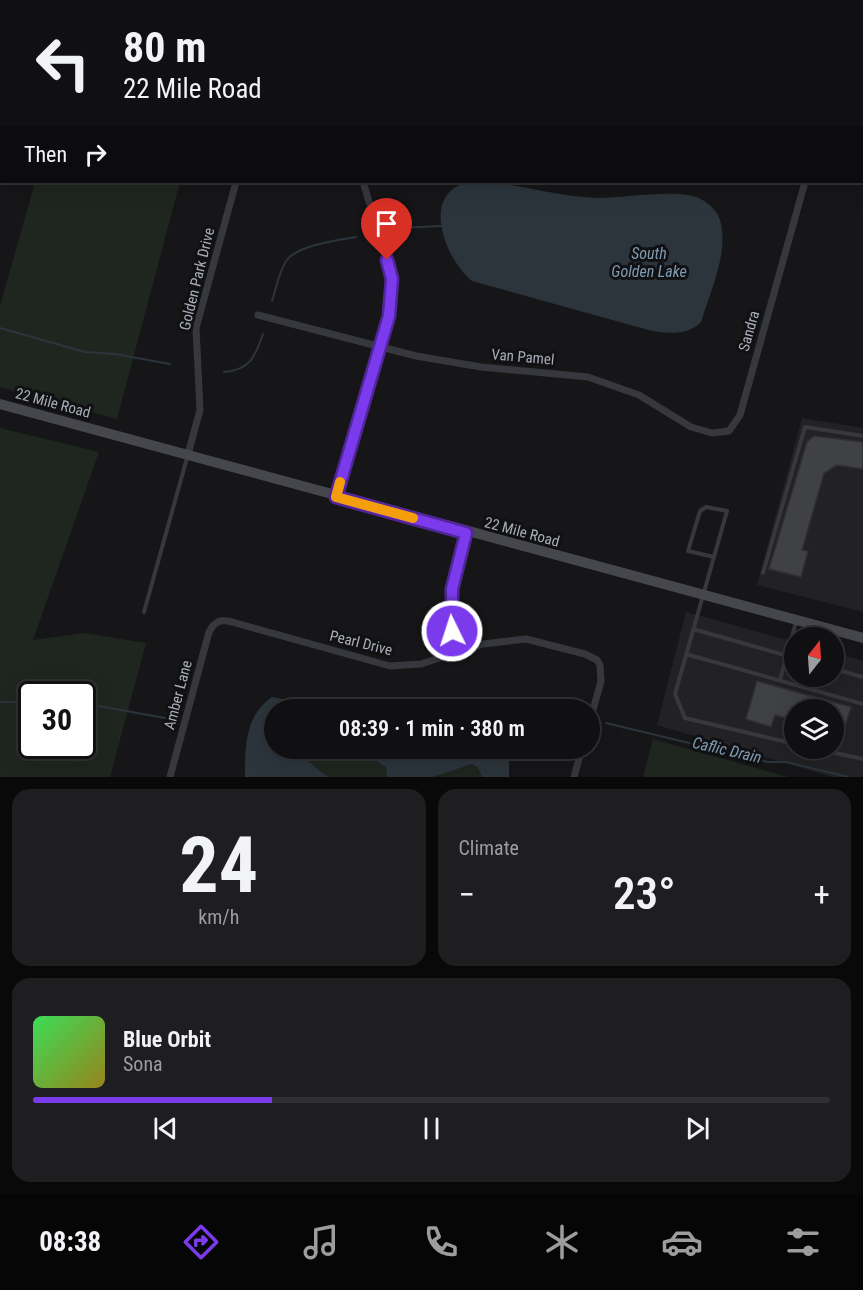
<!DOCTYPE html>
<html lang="en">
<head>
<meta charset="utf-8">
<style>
  :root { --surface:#101012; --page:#1e1e20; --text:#f1f3f6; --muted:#9c9d9f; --line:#303032; --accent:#7c3aed }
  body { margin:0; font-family:"Roboto Condensed",sans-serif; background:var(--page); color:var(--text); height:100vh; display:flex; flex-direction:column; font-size:22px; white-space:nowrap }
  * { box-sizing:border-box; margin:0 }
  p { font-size:20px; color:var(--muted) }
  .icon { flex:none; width:33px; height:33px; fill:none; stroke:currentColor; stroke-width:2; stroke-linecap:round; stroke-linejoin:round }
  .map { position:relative; height:777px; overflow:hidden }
  .details { display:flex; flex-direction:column; gap:12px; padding:12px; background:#09090a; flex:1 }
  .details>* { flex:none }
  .banner { position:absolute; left:0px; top:0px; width:864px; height:183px; box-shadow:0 6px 24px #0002,0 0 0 2px var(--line); background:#101012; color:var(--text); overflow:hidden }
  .needle { width:39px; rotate:17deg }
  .controls { position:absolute; left:784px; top:627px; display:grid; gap:12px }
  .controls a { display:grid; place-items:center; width:60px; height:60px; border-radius:50%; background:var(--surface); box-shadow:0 6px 24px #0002,0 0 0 2px var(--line); font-size:30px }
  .speed { position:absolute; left:18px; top:681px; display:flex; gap:12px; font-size:30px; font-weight:700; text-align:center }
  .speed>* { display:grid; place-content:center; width:78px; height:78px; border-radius:50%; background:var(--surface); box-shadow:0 6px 24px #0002,0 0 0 2px var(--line); line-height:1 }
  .speed .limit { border:3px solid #111; border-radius:9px; background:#fff; color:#111 }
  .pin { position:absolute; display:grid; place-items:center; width:51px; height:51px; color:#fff; margin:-62px -26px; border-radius:50% 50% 50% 0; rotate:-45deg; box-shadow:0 0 6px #0007 }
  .pin .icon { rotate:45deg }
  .me { position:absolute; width:66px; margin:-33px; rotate:356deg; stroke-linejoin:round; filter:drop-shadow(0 0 4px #0008) }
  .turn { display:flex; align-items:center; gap:21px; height:126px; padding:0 24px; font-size:27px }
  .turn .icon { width:78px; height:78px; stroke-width:2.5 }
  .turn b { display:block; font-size:42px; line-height:51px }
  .then { display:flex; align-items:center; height:57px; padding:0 24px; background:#0003; gap:12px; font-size:22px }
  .big { font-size:45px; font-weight:600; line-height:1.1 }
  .details .widget { flex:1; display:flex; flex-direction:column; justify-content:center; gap:9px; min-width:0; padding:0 21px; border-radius:18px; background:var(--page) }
  .details .dial { align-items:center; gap:0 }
  .dial b { font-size:78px; line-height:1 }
  .song { display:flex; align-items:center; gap:18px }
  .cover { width:72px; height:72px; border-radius:9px; background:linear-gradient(135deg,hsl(130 70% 55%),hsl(50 70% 35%)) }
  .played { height:6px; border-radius:3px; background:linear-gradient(90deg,var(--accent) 30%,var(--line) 30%) }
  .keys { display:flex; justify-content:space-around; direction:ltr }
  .heat { display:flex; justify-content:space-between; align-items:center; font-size:33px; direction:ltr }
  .details .tiles { flex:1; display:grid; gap:12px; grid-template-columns:1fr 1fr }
  .widget:last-child { grid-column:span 2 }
  .trip { position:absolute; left:264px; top:699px; width:336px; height:60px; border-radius:30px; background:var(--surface); box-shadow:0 6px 24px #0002,0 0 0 2px var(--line); font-weight:600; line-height:60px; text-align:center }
  .menu { display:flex; height:96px; justify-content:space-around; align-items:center; background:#060607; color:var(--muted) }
  .menu .icon { width:42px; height:42px }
  .menu .active { color:var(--accent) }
  .menu b { font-size:27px; color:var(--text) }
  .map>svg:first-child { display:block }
  .built { fill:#222225; fill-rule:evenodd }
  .green { fill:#1e261f; fill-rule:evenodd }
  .water { fill:#2c353c }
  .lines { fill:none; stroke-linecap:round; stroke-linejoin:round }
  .stream { stroke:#2c353c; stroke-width:2 }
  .building { fill:#404145; stroke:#303034; stroke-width:1.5 }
  .lane { stroke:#37383d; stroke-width:4 }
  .street { stroke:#37383d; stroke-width:7 }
  .secondary { stroke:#45474d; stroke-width:10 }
  .route-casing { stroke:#51269a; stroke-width:15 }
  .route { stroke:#7c3aed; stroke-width:10 }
  .slow { stroke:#f59e0b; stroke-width:10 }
  .labels { text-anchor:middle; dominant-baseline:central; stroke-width:6; stroke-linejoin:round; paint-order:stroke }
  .street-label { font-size:15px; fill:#a8adb8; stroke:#111113 }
  .water-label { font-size:16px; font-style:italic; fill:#7f9bb3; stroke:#111113 }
</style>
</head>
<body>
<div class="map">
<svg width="863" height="777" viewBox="0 0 863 777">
  <rect width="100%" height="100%" fill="#161618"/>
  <path class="built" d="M802,418L863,428V612L757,585Z
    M686,612L795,642V676H834V653L863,661V777H833L657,725ZM795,710H834V748H795Z"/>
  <path class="green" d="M96,0H229L95,1Z
    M35,182H180L117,419L0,387V306Z
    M0,428L99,452L33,640L84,633L146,643L110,777H0ZM32,694H82V746H32Z
    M653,739L788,777H643Z
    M277,749H356L386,767L387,777H328L308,761L280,754Z
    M472,764L478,768L482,777H433Z"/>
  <path class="water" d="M483,0H702L705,1H483Z
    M469,182C513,181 554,197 597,198C625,198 668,190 693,196C702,198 714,207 718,215C732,246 710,292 701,322C687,336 670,333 652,331L472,281C445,259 419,193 469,182Z
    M272,697L331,709L274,710V748L293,759L308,761L328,777H245C245,746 245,716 272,697Z
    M356,749H509V777H482L478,768L472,764L433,777H387L386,767Z"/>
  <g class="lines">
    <path class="stream" d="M399,228L441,226
      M272,301C276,289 279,272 286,261C297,245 338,240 356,237
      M0,328L85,352L115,354L170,364
      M224,372C250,370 255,357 263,334
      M0,702H32
      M82,703L165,718
      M606,723L768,762H786L848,777"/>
  </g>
  <path class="building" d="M814,436L863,442V469L837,465L824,473L802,550L808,551L801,577L769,569L807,442Z
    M757,681L851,707L838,749H834V710H795V729L787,726L789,719L775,715L771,727L746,719Z"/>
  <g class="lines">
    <path class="lane" d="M714,557L688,551L700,511L706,507L727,511L675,694L685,718L795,744
      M763,573L805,427L863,436
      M144,612L187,458
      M693,629L795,658
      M686,654L863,704
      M834,669L863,677
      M780,680L796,622
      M812,748L863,759"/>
    <path class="street" d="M31,0L37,2
      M295,0L296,2
      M49,2V0
      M276,2L278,0
      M407,2V0
      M854,2L855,0
      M0,68H2
      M862,86H863
      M0,144H2
      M258,315L416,356L481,367L588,377L639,395L691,427L712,433L729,431L740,415L805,182
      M188,454L200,410L196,328L236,182
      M336,497L392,298L387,260L363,182
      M457,651L450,604L466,533
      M170,777L209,632C215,621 220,619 232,622L390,666L421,664L483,644L526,639L585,654L597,660L600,665L601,681L590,721
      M574,777L582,748"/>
    <path class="secondary" d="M0,404L863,638"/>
  </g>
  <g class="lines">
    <defs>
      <path id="route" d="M387,260L392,279L389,316L336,497L466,533L452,589V631"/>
    </defs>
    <use href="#route" class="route-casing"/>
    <use href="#route" class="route"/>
    <path class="slow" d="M340,482L336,497L413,518"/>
  </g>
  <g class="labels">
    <g class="street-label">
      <text transform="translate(197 279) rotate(-76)">Golden Park Drive</text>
      <text transform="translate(749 331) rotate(-74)">Sandra</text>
      <text transform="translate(523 357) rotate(5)">Van Pamel</text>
      <text transform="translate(53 403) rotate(15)">22 Mile Road</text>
      <text transform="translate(522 532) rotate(15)">22 Mile Road</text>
      <text transform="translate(361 643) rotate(14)">Pearl Drive</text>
      <text transform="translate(178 695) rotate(-75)">Amber Lane</text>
    </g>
    <g class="water-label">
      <text x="649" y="253">South<tspan x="649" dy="18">Golden Lake</tspan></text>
      <text transform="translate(727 750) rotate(13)">Caflic Drain</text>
    </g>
  </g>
</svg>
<div class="controls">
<a><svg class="needle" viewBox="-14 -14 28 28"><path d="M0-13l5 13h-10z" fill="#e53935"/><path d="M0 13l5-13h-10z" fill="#9c9d9f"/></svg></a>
<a><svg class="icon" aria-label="layers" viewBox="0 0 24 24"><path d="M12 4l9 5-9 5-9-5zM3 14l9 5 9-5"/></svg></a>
</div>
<div class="speed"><div class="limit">30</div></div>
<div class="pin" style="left:387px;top:260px;background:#d93025"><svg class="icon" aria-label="arrive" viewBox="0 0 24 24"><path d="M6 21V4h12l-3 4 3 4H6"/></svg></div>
<svg class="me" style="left:452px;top:631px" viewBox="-20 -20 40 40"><circle r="17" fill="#7c3aed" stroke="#fff" stroke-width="3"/><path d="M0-11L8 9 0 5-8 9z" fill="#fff"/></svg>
<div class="trip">08:39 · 1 min · 380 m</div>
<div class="banner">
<div class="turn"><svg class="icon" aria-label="left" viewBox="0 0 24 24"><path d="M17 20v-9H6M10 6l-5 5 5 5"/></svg><div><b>80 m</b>22 Mile Road</div></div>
<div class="then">Then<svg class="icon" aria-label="right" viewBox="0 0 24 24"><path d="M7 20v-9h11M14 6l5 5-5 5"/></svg></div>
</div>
</div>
<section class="details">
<div class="tiles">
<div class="widget dial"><b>24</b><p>km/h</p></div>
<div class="widget"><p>Climate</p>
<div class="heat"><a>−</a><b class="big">23°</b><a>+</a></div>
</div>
<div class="widget">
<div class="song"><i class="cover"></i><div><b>Blue Orbit</b><p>Sona</p></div></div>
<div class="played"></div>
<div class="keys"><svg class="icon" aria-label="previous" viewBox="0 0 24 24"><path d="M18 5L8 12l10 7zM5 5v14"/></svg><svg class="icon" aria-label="pause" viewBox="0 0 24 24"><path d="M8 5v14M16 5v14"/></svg><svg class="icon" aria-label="next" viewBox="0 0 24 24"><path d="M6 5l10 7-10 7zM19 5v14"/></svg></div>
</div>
</div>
</section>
<nav class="menu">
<b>08:38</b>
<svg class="icon active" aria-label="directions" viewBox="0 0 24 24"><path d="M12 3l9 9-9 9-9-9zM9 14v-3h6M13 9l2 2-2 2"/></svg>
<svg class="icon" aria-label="music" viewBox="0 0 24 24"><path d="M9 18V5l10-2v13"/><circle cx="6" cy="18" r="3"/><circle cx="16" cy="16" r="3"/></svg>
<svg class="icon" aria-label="phone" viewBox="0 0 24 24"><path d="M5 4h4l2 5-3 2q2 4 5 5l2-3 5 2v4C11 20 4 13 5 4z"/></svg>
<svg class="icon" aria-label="climate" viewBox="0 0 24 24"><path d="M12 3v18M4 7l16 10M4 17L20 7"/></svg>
<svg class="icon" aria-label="car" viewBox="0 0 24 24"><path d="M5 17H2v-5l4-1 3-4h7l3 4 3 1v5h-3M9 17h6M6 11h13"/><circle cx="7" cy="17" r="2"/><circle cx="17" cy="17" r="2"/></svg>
<svg class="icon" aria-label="filters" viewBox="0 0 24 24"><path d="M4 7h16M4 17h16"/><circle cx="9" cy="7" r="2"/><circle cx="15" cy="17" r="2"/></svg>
</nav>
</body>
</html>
